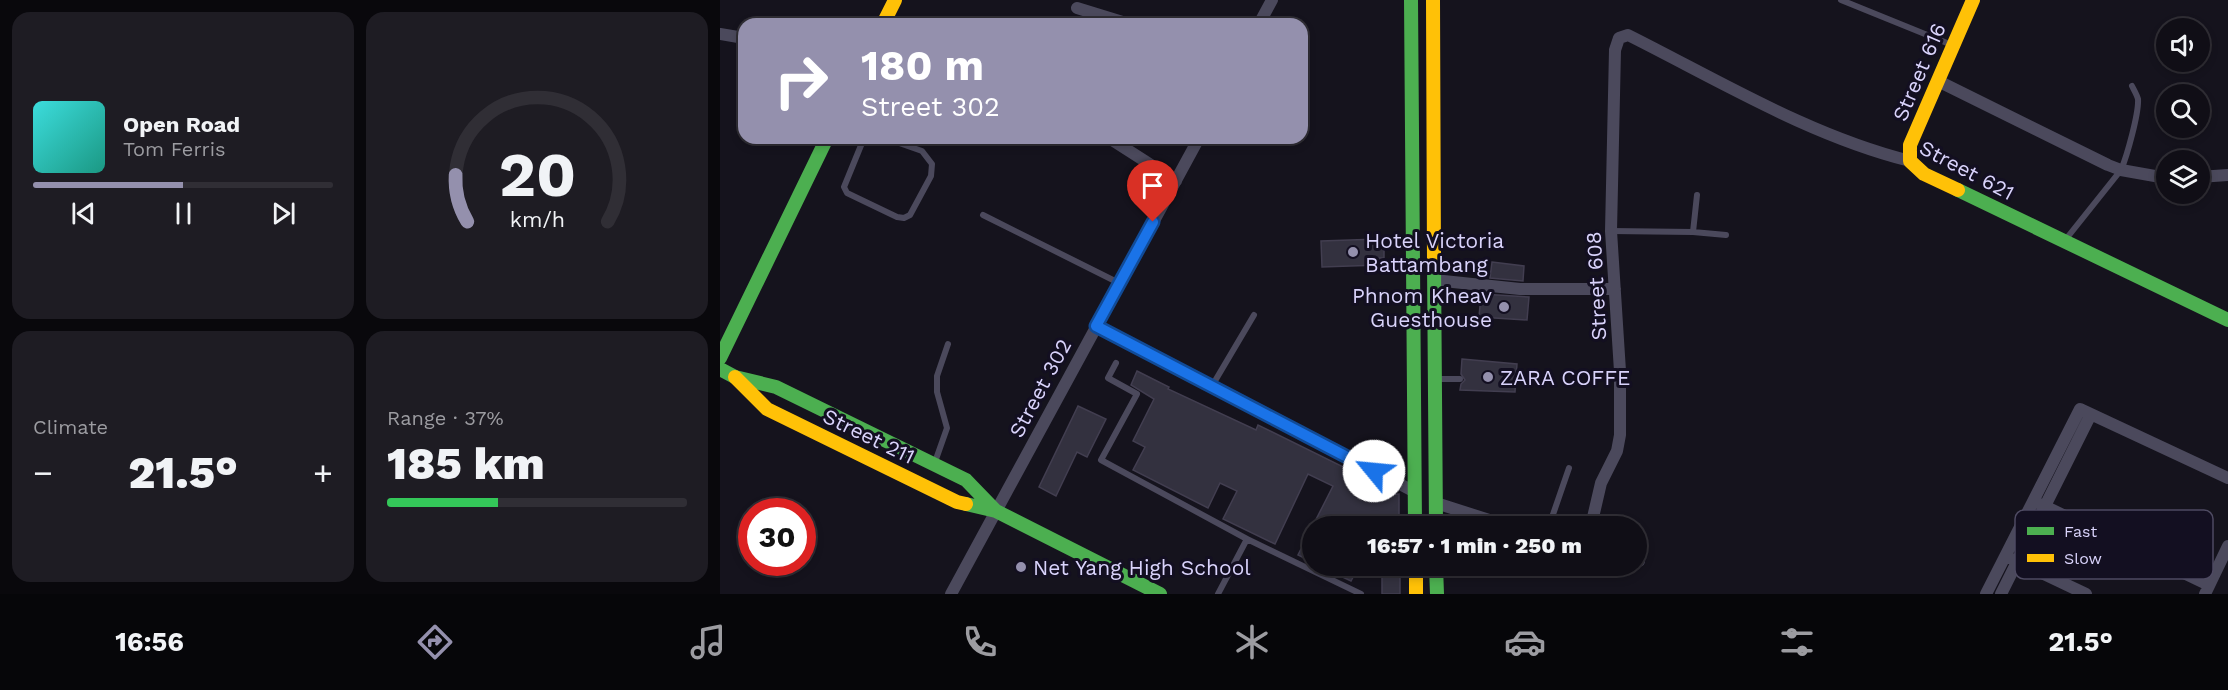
<!DOCTYPE html>
<html lang="en">
<head>
<meta charset="utf-8">
<style>
  :root { --surface:#100e16; --page:#1e1c23; --text:#f1f3f6; --muted:#9c9ca1; --line:#302e35; --accent:#9490ad }
  body { margin:0; font-family:"Work Sans",sans-serif; background:var(--page); color:var(--text); height:100vh; display:flex; flex-direction:column; font-size:22px; white-space:nowrap }
  * { box-sizing:border-box; margin:0 }
  p { font-size:20px; color:var(--muted) }
  .icon { flex:none; width:33px; height:33px; fill:none; stroke:currentColor; stroke-width:2; stroke-linecap:round; stroke-linejoin:round }
  .map { position:relative; flex:1; overflow:hidden }
  .sheet { display:flex; flex-direction:column; gap:12px; padding:12px; background:#09080c; width:720px }
  .sheet>* { flex:none }
  .guide { position:absolute; left:18px; top:18px; width:570px; height:126px; border-radius:18px; box-shadow:0 3px 9px #0003,0 0 0 2px var(--line); background:#9490ad; color:#fff; overflow:hidden }
  .fabs { position:absolute; left:1436px; top:18px; display:grid; gap:12px }
  .fabs a { display:grid; place-items:center; width:54px; height:54px; border-radius:50%; background:var(--surface); box-shadow:0 3px 9px #0003,0 0 0 2px var(--line); font-size:30px }
  .speed { position:absolute; left:18px; top:498px; display:flex; gap:12px; font-size:30px; font-weight:700; text-align:center }
  .speed>* { display:grid; place-content:center; width:78px; height:78px; border-radius:50%; background:var(--surface); box-shadow:0 3px 9px #0003,0 0 0 2px var(--line); line-height:1 }
  .speed .limit { border:9px solid #d22; background:#fff; color:#111 }
  .pin { position:absolute; display:grid; place-items:center; width:51px; height:51px; color:#fff; margin:-62px -26px; border-radius:50% 50% 50% 0; rotate:-45deg; box-shadow:0 0 6px #0007 }
  .pin .icon { rotate:45deg }
  .me { position:absolute; width:66px; margin:-33px; rotate:298deg; stroke-linejoin:round; filter:drop-shadow(0 0 4px #0008) }
  .turn { display:flex; align-items:center; gap:21px; height:126px; padding:0 24px; font-size:27px }
  .turn .icon { width:78px; height:78px; stroke-width:2.5 }
  .turn b { display:block; font-size:42px; line-height:51px }
  .big { font-size:45px; font-weight:800; line-height:1.1 }
  .sheet .card { flex:1; display:flex; flex-direction:column; justify-content:center; gap:9px; min-width:0; padding:0 21px; border-radius:18px; background:var(--page) }
  .sheet .dial { align-items:center; gap:0 }
  .dial svg { height:156px; overflow:visible; fill:none; stroke:var(--line); stroke-width:7; stroke-linecap:round; text-anchor:middle }
  .dial text { fill:var(--text); stroke:none }
  .song { display:flex; align-items:center; gap:18px }
  .cover { width:72px; height:72px; border-radius:9px; background:linear-gradient(135deg,hsl(180 70% 55%),hsl(170 70% 35%)) }
  .played { height:6px; border-radius:3px; background:linear-gradient(90deg,var(--accent) 50%,var(--line) 50%) }
  .keys { display:flex; justify-content:space-around; direction:ltr }
  .heat { display:flex; justify-content:space-between; align-items:center; font-size:33px; direction:ltr }
  .charge { height:9px; border-radius:4px; background:linear-gradient(90deg,#34c759 37%,var(--line) 0) }
  .sheet .tiles { flex:1; display:grid; gap:12px; grid-template-columns:repeat(2,1fr) }
  .trip { position:absolute; left:582px; top:516px; width:345px; height:60px; border-radius:30px; background:var(--surface); box-shadow:0 3px 9px #0003,0 0 0 2px var(--line); font-weight:800; line-height:60px; text-align:center }
  .dock { display:flex; height:96px; justify-content:space-around; align-items:center; background:#060609; color:var(--muted) }
  .dock .icon { width:42px; height:42px }
  .dock .on { color:var(--accent) }
  .dock b { font-size:27px; color:var(--text) }
  main { display:flex; flex:1; min-height:0 }
  .map>svg:first-child { display:block }
  .building { fill:#33313f; stroke:#423e50; stroke-width:1.5 }
  .lines { fill:none; stroke-linecap:round; stroke-linejoin:round }
  .lane { stroke:#4b495c; stroke-width:6 }
  .street { stroke:#4b495c; stroke-width:12 }
  .fast { stroke:#4caf50; stroke-width:14 }
  .slow { stroke:#ffc107; stroke-width:14 }
  .route-casing { stroke:#114b97; stroke-width:15 }
  .route { stroke:#1a73e8; stroke-width:10 }
  .poi-dot { fill:#9490ad; stroke:#130f21; stroke-width:2 }
  .labels { text-anchor:middle; dominant-baseline:central; stroke-width:6; stroke-linejoin:round; paint-order:stroke }
  .street-label { font-size:21px; fill:#d9d3fb; stroke:#130f21 }
  .poi-label { font-size:21px; fill:#d9d3fb; stroke:#130f21; text-anchor:start }
  .key { fill:#130f21; stroke:#4e4a62; stroke-width:1.5 }
  .key-label { font-size:16px; fill:#d9d3fb }
</style>
</head>
<body>
<main>
<section class="sheet">
<div class="tiles">
<div class="card">
<div class="song"><i class="cover"></i><div><b>Open Road</b><p>Tom Ferris</p></div></div>
<div class="played"></div>
<div class="keys"><svg class="icon" aria-label="previous" viewBox="0 0 24 24"><path d="M18 5L8 12l10 7zM5 5v14"/></svg><svg class="icon" aria-label="pause" viewBox="0 0 24 24"><path d="M8 5v14M16 5v14"/></svg><svg class="icon" aria-label="next" viewBox="0 0 24 24"><path d="M6 5l10 7-10 7zM19 5v14"/></svg></div>
</div>
<div class="card dial"><svg viewBox="0 0 100 80">
<path d="M14 69A42 42 0 1 1 86 69"/>
<path d="M14 69A42 42 0 0 1 8 45" stroke="#9490ad"/>
<text x="50" y="56" font-size="32" font-weight="700">20</text>
<text x="50" y="72" font-size="11">km/h</text>
</svg></div>
<div class="card"><p>Climate</p>
<div class="heat"><a>−</a><b class="big">21.5°</b><a>+</a></div>
</div>
<div class="card"><p>Range · 37%</p><b class="big">185 km</b><div class="charge"></div></div>
</div>
</section>
<div class="map">
<svg width="1508" height="594" viewBox="0 0 1508 594">
  <rect width="100%" height="100%" fill="#15131d"/>
  <path class="building" d="M659,239V247H664V258H659V265L602,267L601,241Z
    M772,262L804,266L803,281L770,278Z
    M761,294L809,297L807,320L759,317Z
    M742,359L797,364L795,392L740,390L741,384L745,380L741,374Z
    M417,371L449,387L448,389L536,430L538,425L662,486L658,495L679,494V526H592V562L578,555L613,486L588,474L555,544L503,519L517,491L500,483L488,508L413,470L425,447L413,441L434,399L411,385Z
    M358,406L386,419L367,457L357,452L336,496L319,487Z
    M599,566H639L631,581Z
    M662,566H680V594H662Z"/>
  <g class="lines">
    <path class="lane" d="M1121,0L1232,45
      M144,138L124,187L127,193L177,217L184,218L190,215L211,176L212,164L202,151L165,138
      M263,215L399,283
      M891,231L973,232L977,195
      M973,232L1006,235
      M1346,239L1401,170C1407,156 1419,113 1418,99C1417,95 1414,90 1412,86
      M396,363L388,378L417,394L381,460L527,539L498,594
      M718,379H740
      M492,386L534,315
      M215,462L227,428L217,392V376L228,344
      M829,526L849,468
      M527,539L641,594"/>
    <path class="street" d="M357,8L409,24
      M539,24L552,0
      M0,34L24,38
      M1218,81L1388,165L1401,170L1446,178
      M389,138L456,181
      M1479,177L1508,175
      M714,280L800,289H895
      M376,326L695,492
      M716,503L788,526
      M1320,504L1489,585
      M871,526L881,483L897,451L900,435V371L891,231L895,50L899,38L908,35C1000,81 1090,136 1190,161
      M1292,559L1366,594
      M916,560L919,561
      M231,594L479,138
      M1266,594L1360,409L1508,478
      M1281,594L1371,414
      M1485,594L1508,546"/>
    <path class="fast" d="M691,0L695,526
      M1238,190L1508,320
      M714,263L716,526
      M0,358L107,138
      M0,369L15,377L56,387L246,480L276,511
      M246,504L276,511L440,594
      M716,566L717,594"/>
    <path class="slow" d="M713,0L714,263
      M163,24L175,0
      M1238,190L1204,174L1190,161V145L1253,0
      M15,377L47,409L237,502L246,504
      M696,566V594"/>
  </g>
  <g class="lines">
    <defs>
      <path id="route" d="M433,222L376,326L654,471"/>
    </defs>
    <use href="#route" class="route-casing"/>
    <use href="#route" class="route"/>
  </g>
  <g class="poi-dot">
    <circle cx="633" cy="252" r="6"/>
    <circle cx="784" cy="307" r="6"/>
    <circle cx="768" cy="377" r="6"/>
    <circle cx="301" cy="567" r="6"/>
  </g>
  <g class="labels">
    <g class="street-label">
      <text transform="translate(1199 72) rotate(-67)">Street 616</text>
      <text transform="translate(1247 170) rotate(28)">Street 621</text>
      <text transform="translate(876 286) rotate(-93)">Street 608</text>
      <text transform="translate(320 388) rotate(-62)">Street 302</text>
      <text transform="translate(149 436) rotate(26)">Street 211</text>
    </g>
    <g class="poi-label">
      <text x="645" y="240">Hotel Victoria<tspan x="645" dy="24">Battambang</tspan></text>
      <text x="772" y="295" text-anchor="end">Phnom Kheav<tspan x="772" dy="24">Guesthouse</tspan></text>
      <text x="780" y="377">ZARA COFFE</text>
      <text x="313" y="567">Net Yang High School</text>
    </g>
  </g>
  <rect x="1295" y="510" width="198" height="69" rx="9" class="key"/>
  <rect x="1307" y="527" width="27" height="8" fill="#4caf50"/>
  <rect x="1307" y="554" width="27" height="8" fill="#ffc107"/>
  <g class="key-label">
    <text x="1344" y="537">Fast</text>
    <text x="1344" y="564">Slow</text>
  </g>
</svg>
<div class="fabs">
<a><svg class="icon" aria-label="sound" viewBox="0 0 24 24"><path d="M4 9h4l5-4v14l-5-4H4zM17 9q2 3 0 6"/></svg></a>
<a><svg class="icon" aria-label="search" viewBox="0 0 24 24"><circle cx="10" cy="10" r="6"/><path d="M15 15l6 6"/></svg></a>
<a><svg class="icon" aria-label="layers" viewBox="0 0 24 24"><path d="M12 4l9 5-9 5-9-5zM3 14l9 5 9-5"/></svg></a>
</div>
<div class="speed"><div class="limit">30</div></div>
<div class="pin" style="left:433px;top:222px;background:#d93025"><svg class="icon" aria-label="arrive" viewBox="0 0 24 24"><path d="M6 21V4h12l-3 4 3 4H6"/></svg></div>
<svg class="me" style="left:654px;top:471px" viewBox="-20 -20 40 40"><circle r="19" fill="#fff"/><path d="M0-13L10 11 0 6-10 11z" fill="#1a73e8"/></svg>
<div class="trip">16:57 · 1 min · 250 m</div>
<div class="guide">
<div class="turn"><svg class="icon" aria-label="right" viewBox="0 0 24 24"><path d="M7 20v-9h11M14 6l5 5-5 5"/></svg><div><b>180 m</b>Street 302</div></div>
</div>
</div>
</main>
<nav class="dock">
<b>16:56</b>
<svg class="icon on" aria-label="directions" viewBox="0 0 24 24"><path d="M12 3l9 9-9 9-9-9zM9 14v-3h6M13 9l2 2-2 2"/></svg>
<svg class="icon" aria-label="music" viewBox="0 0 24 24"><path d="M9 18V5l10-2v13"/><circle cx="6" cy="18" r="3"/><circle cx="16" cy="16" r="3"/></svg>
<svg class="icon" aria-label="phone" viewBox="0 0 24 24"><path d="M5 4h4l2 5-3 2q2 4 5 5l2-3 5 2v4C11 20 4 13 5 4z"/></svg>
<svg class="icon" aria-label="climate" viewBox="0 0 24 24"><path d="M12 3v18M4 7l16 10M4 17L20 7"/></svg>
<svg class="icon" aria-label="car" viewBox="0 0 24 24"><path d="M5 17H2v-5l4-1 3-4h7l3 4 3 1v5h-3M9 17h6M6 11h13"/><circle cx="7" cy="17" r="2"/><circle cx="17" cy="17" r="2"/></svg>
<svg class="icon" aria-label="filters" viewBox="0 0 24 24"><path d="M4 7h16M4 17h16"/><circle cx="9" cy="7" r="2"/><circle cx="15" cy="17" r="2"/></svg>
<b>21.5°</b>
</nav>
</body>
</html>
